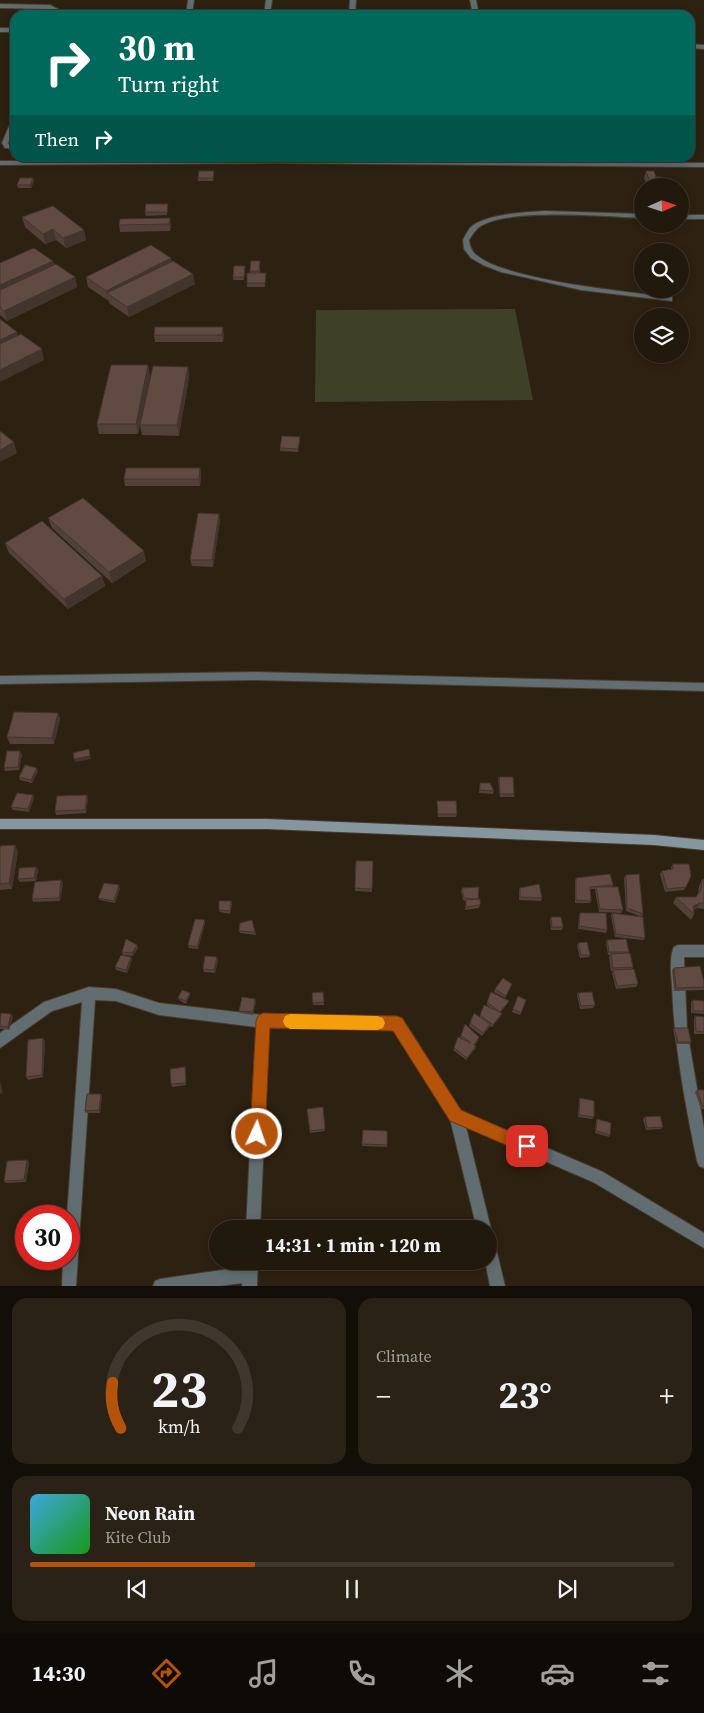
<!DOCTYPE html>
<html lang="en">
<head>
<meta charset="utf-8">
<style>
  :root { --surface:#22190d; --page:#2a2216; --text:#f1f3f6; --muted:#a2a09d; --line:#3f382e; --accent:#b45309 }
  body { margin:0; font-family:"Source Serif 4",serif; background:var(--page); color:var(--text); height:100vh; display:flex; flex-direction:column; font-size:19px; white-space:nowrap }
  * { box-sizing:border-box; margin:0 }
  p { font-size:16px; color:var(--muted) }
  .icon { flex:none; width:28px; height:28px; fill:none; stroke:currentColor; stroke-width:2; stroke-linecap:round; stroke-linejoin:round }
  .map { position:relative; height:1286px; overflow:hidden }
  .side { display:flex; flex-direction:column; gap:12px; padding:12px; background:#130e07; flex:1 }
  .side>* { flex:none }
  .top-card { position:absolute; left:10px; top:10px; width:685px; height:152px; border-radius:15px; box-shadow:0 2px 8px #0003,0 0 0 1px var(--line); background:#00695c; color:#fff; overflow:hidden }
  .needle { width:32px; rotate:87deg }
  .buttons { position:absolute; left:634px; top:178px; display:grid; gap:10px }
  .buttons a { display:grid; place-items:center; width:55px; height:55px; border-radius:50%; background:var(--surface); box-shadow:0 2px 8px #0003,0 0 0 1px var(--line); font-size:25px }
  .speed { position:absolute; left:15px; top:1205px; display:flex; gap:10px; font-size:25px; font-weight:700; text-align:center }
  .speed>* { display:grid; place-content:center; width:65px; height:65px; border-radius:50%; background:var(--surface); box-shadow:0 2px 8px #0003,0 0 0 1px var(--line); line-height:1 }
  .speed .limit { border:8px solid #d22; background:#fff; color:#111 }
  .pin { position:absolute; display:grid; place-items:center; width:42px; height:42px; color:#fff; margin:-21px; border-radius:10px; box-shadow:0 2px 8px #0006 }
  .me { position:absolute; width:55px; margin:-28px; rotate:3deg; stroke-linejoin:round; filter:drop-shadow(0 0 4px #0008) }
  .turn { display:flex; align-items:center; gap:18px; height:105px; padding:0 25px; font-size:22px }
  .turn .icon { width:65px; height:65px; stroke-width:2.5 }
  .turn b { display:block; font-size:35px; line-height:42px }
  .then { display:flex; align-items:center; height:48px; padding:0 25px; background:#0003; gap:10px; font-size:19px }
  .big { font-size:38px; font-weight:700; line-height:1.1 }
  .side .widget { flex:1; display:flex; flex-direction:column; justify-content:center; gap:8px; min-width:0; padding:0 18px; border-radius:15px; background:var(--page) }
  .side .dial { align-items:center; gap:0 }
  .dial svg { height:130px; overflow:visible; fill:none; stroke:var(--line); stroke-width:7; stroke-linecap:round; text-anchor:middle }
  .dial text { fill:var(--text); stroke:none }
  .song { display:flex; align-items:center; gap:15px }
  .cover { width:60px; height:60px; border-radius:8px; background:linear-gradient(135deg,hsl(200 70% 55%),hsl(120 70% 35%)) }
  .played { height:5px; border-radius:2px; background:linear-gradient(90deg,var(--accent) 35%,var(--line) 35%) }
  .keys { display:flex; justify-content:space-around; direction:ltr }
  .heat { display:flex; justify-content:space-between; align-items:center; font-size:28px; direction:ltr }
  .side .tiles { flex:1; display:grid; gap:12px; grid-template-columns:1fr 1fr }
  .widget:last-child { grid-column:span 2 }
  .trip { position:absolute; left:209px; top:1220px; width:288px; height:50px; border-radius:25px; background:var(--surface); box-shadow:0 2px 8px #0003,0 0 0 1px var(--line); font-weight:700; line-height:50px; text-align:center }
  .menu { display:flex; height:80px; justify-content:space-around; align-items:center; background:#0e0a05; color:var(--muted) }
  .menu .icon { width:35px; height:35px }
  .menu .selected { color:var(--accent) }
  .menu b { font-size:22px; color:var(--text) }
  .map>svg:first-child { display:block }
  .green { fill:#3f4127 }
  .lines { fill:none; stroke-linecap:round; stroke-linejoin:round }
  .lane-casing { stroke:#473c2d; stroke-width:2 }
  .street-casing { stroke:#473c2d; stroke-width:2 }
  .secondary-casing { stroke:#473c2d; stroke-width:2 }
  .lane { fill:#626d71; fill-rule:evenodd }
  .street { fill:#626d71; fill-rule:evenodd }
  .secondary { fill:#86969e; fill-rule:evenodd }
  .wall { fill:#534039 }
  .shaded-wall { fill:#43342e }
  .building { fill:#604a42; stroke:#43342e }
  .route { fill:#b45309; stroke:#753606 }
  .slow { fill:#f59e0b }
</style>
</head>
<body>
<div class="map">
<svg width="704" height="1286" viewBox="0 0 704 1286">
  <rect width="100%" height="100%" fill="#2d2111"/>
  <path class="green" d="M515,309L533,400L315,402L316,310Z"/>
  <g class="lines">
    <defs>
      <path id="lane" d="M545,211L642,214V218C609,217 498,206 476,230C473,233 471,237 469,240C470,246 471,250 475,254C503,280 627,292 669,297H672V301L581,290L501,272L483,265L471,258L464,249L463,240C465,236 468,230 471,227C486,214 526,212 545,211Z
        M680,215H704V219H680Z"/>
      <path id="street" d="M188,0H194L192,15H186Z
        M266,0H272L270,15H264Z
        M350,0H356L355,15H349Z
        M470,0H476L479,15H473Z
        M0,4L50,5L58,9L55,15H49L52,10L49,9L0,8Z
        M219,11L250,13L253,15H198Z
        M0,28H15V32H0Z
        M690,44L704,45V49L690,48Z
        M15,117V126L8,143L9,145H15V149L5,148L2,143L12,119Z
        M275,159L704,163V167L275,163L0,165V161Z
        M255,672L704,683V691L255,680L0,684V676Z
        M678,945H704V957H684L687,1030L704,1129V1168L699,1166L697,1161C685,1103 674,1045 672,985C671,974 669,957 674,947Z
        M89,987L116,989L159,1003L263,1015L397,1017L402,1018L461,1111L603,1172L704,1233V1248L593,1182L466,1127L491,1229L488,1235V1229H477L450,1119L394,1029L269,1028L260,1229H246L256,1027L159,1015L116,1001L95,1000L76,1286H62L63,1259H69V1216H67L82,1002L52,1011L0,1048V1033L44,1002Z
        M488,1237L493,1239L495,1244L505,1286H490L485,1261H488Z
        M244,1261H258L257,1286H242V1283L220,1286H153L155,1281L160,1279L243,1267Z"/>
      <path id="secondary" d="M0,819H267L654,835L704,840V850L654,845L267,829H0Z"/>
    </defs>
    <use href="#lane" class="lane-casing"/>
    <use href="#street" class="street-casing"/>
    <use href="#secondary" class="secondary-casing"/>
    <use href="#lane" class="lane"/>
    <use href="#street" class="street"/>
    <use href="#secondary" class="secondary"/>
  </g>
  <path class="wall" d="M646,171L656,177L665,186H647L644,178Z
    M214,175L213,181H198V178Z
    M33,178L34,181L31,188H18L17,185Z
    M168,207L167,215L146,216L145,212Z
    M22,217L84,230L86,240L66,248L56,240L45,244L25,227Z
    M170,218L171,225L170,231L120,232L119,225Z
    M53,261L54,265L75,277L77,287L7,321L0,315V263Z
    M260,261V273H266L265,287H247V283L250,273V271Z
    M172,262L195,284L129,317L109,303V301L88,287L86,277Z
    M245,266L244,280H233V277Z
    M224,334L223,342H155L154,335Z
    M148,365L150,376L138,434H99L97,424Z
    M188,367L189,377L179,436L142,435L140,425Z
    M300,440L298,452L280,451V448Z
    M200,468L201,475L200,486H125L124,479Z
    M219,514L220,521L213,567L192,566L190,560Z
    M48,518L146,561L112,583L52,528Z
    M5,543L102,576L105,586L68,609L9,553Z
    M58,713L60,719L54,744H10L7,737Z
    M22,754L19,770L5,771L4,768Z
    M38,771L32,783L20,780L19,777Z
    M499,777L514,794V797H500L498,780Z
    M480,783L494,791L493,794L479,793Z
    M33,795L34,798L29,812L13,810L11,807Z
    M88,798L86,813L56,815L55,811Z
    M437,801L457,814L456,817H438Z
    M0,846L18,851L12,889L0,890Z
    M356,861L372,889V892L355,891Z
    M673,864L691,876L684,890L665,892L660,874L662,871L671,869V867Z
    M36,867L38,870L36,881L20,882L18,879Z
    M626,875L643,914L642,917L626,911L624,878Z
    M576,878L613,885L612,887L623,910L621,913L599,912L595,890V889H590L591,901L590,903H575V881Z
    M704,879V909L697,908L694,910V914L691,920L673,903L676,897H696L698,893L699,886L702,880Z
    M61,880L63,883L60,901L33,902L32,899Z
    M120,888L115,903L100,900L98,898Z
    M462,888L478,899L480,905L479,908L465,910L466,901L463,900L461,891Z
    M520,888L542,898L541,901L519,900V890Z
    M231,901L232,904L230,914L220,912L219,910Z
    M580,913L607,930L606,933L578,929L579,916Z
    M612,913L645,938L643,940L615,937L611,916Z
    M551,917L563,927L562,930H551L550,920Z
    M252,920L256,935L240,933L239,931Z
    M205,923L198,949L189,948L188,945Z
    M607,940L629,952L628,953L633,967L632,969L638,984L636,987L616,989L612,973L613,971H611L609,957L610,955H608L606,943Z
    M578,943L590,955L589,957L580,958L577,946Z
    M137,945L138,948L133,956L123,955L122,952Z
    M131,957L132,960L127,973L116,970L115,967Z
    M217,957L218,960L215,973L204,972L203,969Z
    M674,968L704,982V990L674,991L672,970Z
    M511,986L505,998L494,992L495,989Z
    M323,992L324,1005H313L312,993Z
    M578,993L595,1005L593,1008L580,1009L577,995Z
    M190,995L186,1004L179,1000L178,998Z
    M518,996L526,1000L520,1015L512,1012Z
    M693,1000L704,1001V1014L691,1013V1002Z
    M256,1002L253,1015L240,1013L239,1011Z
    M487,1002L508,1003L500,1013H502L501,1016L492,1027L490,1026L482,1036L469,1026L470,1023L480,1017V1015L492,1009L487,1005Z
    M11,1014L13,1016L9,1030L0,1029V1015Z
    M695,1016L704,1017V1034H694V1019Z
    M674,1028L691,1042L690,1044H676L673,1030Z
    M461,1035L479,1039L475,1045L476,1048L466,1060L453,1050L454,1048L463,1039L460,1037Z
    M45,1041L43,1077L28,1080L26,1077Z
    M186,1069V1085L172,1087L171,1084Z
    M697,1090H704V1109H701L695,1092Z
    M102,1096L100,1113H86L85,1111Z
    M580,1098L594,1117L592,1119L578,1117L579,1100Z
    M323,1107L325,1131L310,1133L307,1109Z
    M645,1117L663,1127L661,1129L646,1130L643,1119Z
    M597,1119L610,1135L609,1137L595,1133L596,1121Z
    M363,1130L387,1131V1147L362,1146Z
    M27,1160L29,1162L26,1182L6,1183L4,1181Z"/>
  <path class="shaded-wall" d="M33,178L34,181L31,188L30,185Z
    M170,218L171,225L170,231L169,224Z
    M53,229L56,240L45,244L43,234Z
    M84,230L86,240L66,248L63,238Z
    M171,258L173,268L107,293L108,301L106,291Z
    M53,261L55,271L0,297V285Z
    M193,274L195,284L129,317L127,307Z
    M75,277L77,287L7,321L4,311Z
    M223,327L224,334L223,342L222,335Z
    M17,332L20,342L0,352V340Z
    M42,349L44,360L0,382V370Z
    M148,365L150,376L138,434L136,424Z
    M188,367L189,377L179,436L177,425Z
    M14,442L17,453L0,462V450Z
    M200,468L201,475L200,486L199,479Z
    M219,514L220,521L213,567L212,560Z
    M144,551L146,561L112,583L109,572Z
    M102,576L105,586L68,609L64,599Z
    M58,713L60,719L54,744L52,738Z
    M89,749L91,759L75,762L74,759Z
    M20,751L22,754L19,770L18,767Z
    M37,768L38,771L32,783L31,780Z
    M33,795L34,798L29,812L28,809Z
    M87,795L88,798L86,813L85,810Z
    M15,845L18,851L12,889L9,883Z
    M36,867L38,870L36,881L34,878Z
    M61,880L63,883L60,901L59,898Z
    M119,885L120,888L115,903L114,901Z
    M700,903L697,908L690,911L693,906Z
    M205,920V923L198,949L197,947Z
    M137,945L138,948L133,956L132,953Z
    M131,957L132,960L127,973L126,970Z
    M217,957L218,960L215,973L214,970Z
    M190,993V995L186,1004V1001Z
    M255,999L256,1002L253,1015V1012Z
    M502,1013L501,1016L492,1027L493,1025Z
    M11,1014L13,1016L9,1030L8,1027Z
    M43,1038L45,1041L43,1077L42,1075Z
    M476,1046V1048L466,1060L467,1058Z
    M0,1080L3,1093L0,1094Z
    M101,1094L102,1096L100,1113L99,1110Z
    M27,1160L29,1162L26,1182L24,1180Z"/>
  <path class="building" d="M199,171H214L213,178H198Z
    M646,171H654L656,177H662L665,186H651Z
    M20,178H33L30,185H17Z
    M146,204H168L167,212H145Z
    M53,206L84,230L63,238L53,229L43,234L22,217Z
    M170,218L169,224L119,225L120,219Z
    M151,245L171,258L106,291L86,277Z
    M34,248L53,261L0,285V263Z
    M173,261L193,274L127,307L107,293Z
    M251,261H260L259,271H250Z
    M56,264L75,277L4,311L0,307V290Z
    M234,266H245L244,277H233Z
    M247,273H266L265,283H247Z
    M0,319L17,332L0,340Z
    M155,327H223L222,335H154Z
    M21,334L42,349L0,370V344Z
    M111,365H148L136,424H97Z
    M153,366L188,367L177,425H140Z
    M0,431L14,442L0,450Z
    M282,436L300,437L298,449L280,448Z
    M126,468H200L199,479H124Z
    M83,498L144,551L109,572L48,518Z
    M198,513L219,514L212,560H190Z
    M42,521L102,576L64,599L5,543Z
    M14,712L58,713L52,738L7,737Z
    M89,749L90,756L74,759L73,753Z
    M7,751H20L18,767L4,768Z
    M25,765L37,768L31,780L19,777Z
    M499,777H513L514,794H500Z
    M480,783H490L494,791L480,790Z
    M17,793L33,795L28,809L11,807Z
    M87,795L85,810L55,811L57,796Z
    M437,801H456L457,814H438Z
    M15,845L9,883L0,884V846Z
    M356,861H373L372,889L355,888Z
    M673,864H689L691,876L686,887L667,889L662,871L673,869Z
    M36,867L34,878L18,879L19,868Z
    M610,874L613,885L590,887L591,901L576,900V878Z
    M639,874L643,914L627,908L626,875Z
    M704,879V903H700L693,906L694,914L676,897H696L701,890L702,880Z
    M61,880L59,898L32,899L35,882Z
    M104,883L119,885L114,901L98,898Z
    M539,884L542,898L520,897V888Z
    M479,887L478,899L464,898L462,888Z
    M596,887H618L623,910L600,909Z
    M480,899V905L466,907V900Z
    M219,901H231L230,911L219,910Z
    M580,913H606L607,930L579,926Z
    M612,913L643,917L645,938L616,934Z
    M551,917H561L563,927H552Z
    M195,919L205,920L197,947L188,945Z
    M252,920L255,932L239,931L240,923Z
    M126,939L137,945L132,953L122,952Z
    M626,939L629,952H609L607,940Z
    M587,942L590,955H581L578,943Z
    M630,953L633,967L613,968L611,954Z
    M121,955L131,957L126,970L115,967Z
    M205,956L217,957L214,970L203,969Z
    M700,966L704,982V987L676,988L674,968Z
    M634,969L638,984L617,986L613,970Z
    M503,978L512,984L506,996L495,989Z
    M182,990L190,993L186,1001L178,998Z
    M323,992L324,1002L313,1003L312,993Z
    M491,992L509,1001L500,1012L487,1002Z
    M592,992L595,1005L581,1006L578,993Z
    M518,996L526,1000L521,1013L513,1009Z
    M242,997L255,999L253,1012L239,1011Z
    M693,1000L704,1001V1011H693Z
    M484,1005L502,1013L493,1025L480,1015Z
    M1,1013L11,1014L8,1027L0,1026Z
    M474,1013L490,1024L483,1033L470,1023Z
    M695,1016L704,1017V1032L696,1031Z
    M465,1024L479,1037L474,1045L476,1046L467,1058L454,1048L458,1037L471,1043L461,1035Z
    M674,1028H688L691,1042H678Z
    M43,1038L42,1075L26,1077L28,1040Z
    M185,1067L186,1083L171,1084L170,1069Z
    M697,1090H704V1107H703Z
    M87,1094H101L99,1110L85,1111Z
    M580,1098L594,1101V1117L579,1115Z
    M323,1107L325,1129L310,1131L307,1109Z
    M660,1116L663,1127L647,1128L645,1117Z
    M597,1119L611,1123L610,1135L596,1131Z
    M363,1130L387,1131V1145L362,1144Z
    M27,1160L24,1180L4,1181L7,1161Z"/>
  <path class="route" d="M263,1013L397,1016L402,1018L461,1110L532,1141L535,1146L532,1152L527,1154L450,1121L393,1031L270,1028L265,1134L263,1140L257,1142L252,1140L250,1134L256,1021L258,1016Z"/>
  <path class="slow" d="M290,1014L377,1016L383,1018L385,1023L383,1028L377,1030L290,1029L285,1026L283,1021L285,1016Z"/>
</svg>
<div class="buttons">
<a><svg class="needle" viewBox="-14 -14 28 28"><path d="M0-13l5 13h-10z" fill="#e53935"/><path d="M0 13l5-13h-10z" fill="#a2a09d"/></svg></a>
<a><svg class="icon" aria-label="search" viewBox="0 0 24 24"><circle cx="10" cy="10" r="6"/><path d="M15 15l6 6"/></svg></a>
<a><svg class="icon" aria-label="layers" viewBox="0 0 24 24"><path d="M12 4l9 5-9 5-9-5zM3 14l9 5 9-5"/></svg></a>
</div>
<div class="speed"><div class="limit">30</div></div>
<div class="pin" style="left:527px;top:1146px;background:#d93025"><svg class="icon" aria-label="arrive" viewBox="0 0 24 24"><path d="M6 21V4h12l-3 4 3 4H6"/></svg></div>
<svg class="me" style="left:257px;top:1134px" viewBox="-20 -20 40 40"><circle r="17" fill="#b45309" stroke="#fff" stroke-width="3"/><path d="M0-11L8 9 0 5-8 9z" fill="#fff"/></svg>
<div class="trip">14:31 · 1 min · 120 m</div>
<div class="top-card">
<div class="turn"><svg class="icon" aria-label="right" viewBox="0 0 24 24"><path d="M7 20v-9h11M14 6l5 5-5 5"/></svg><div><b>30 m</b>Turn right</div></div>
<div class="then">Then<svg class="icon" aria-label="right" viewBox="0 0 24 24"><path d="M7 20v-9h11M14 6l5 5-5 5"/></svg></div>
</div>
</div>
<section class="side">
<div class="tiles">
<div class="widget dial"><svg viewBox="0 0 100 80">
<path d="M14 69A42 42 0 1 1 86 69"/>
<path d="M14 69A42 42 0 0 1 9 41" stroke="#b45309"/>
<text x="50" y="56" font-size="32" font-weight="700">23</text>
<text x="50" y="72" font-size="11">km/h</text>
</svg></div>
<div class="widget"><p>Climate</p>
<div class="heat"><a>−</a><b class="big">23°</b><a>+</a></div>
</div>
<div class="widget">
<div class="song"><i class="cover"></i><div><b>Neon Rain</b><p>Kite Club</p></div></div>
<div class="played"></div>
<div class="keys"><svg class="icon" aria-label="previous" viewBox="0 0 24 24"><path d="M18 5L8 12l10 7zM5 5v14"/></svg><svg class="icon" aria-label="pause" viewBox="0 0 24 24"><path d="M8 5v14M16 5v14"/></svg><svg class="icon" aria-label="next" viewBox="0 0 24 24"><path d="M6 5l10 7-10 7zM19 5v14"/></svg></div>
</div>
</div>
</section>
<nav class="menu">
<b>14:30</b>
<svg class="icon selected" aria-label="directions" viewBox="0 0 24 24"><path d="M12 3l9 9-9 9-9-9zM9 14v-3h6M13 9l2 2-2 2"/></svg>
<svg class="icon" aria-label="music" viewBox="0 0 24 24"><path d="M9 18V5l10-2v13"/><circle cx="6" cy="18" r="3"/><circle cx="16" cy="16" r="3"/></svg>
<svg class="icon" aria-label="phone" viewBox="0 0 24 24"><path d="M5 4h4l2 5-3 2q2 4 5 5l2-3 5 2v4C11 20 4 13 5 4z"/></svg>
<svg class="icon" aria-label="climate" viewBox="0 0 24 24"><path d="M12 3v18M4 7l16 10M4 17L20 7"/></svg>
<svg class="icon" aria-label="car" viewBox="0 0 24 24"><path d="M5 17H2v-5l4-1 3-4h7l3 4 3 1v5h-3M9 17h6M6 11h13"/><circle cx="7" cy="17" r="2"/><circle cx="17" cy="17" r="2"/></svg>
<svg class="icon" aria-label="filters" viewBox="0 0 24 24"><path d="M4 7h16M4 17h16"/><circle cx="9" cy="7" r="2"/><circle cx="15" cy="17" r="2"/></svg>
</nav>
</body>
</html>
